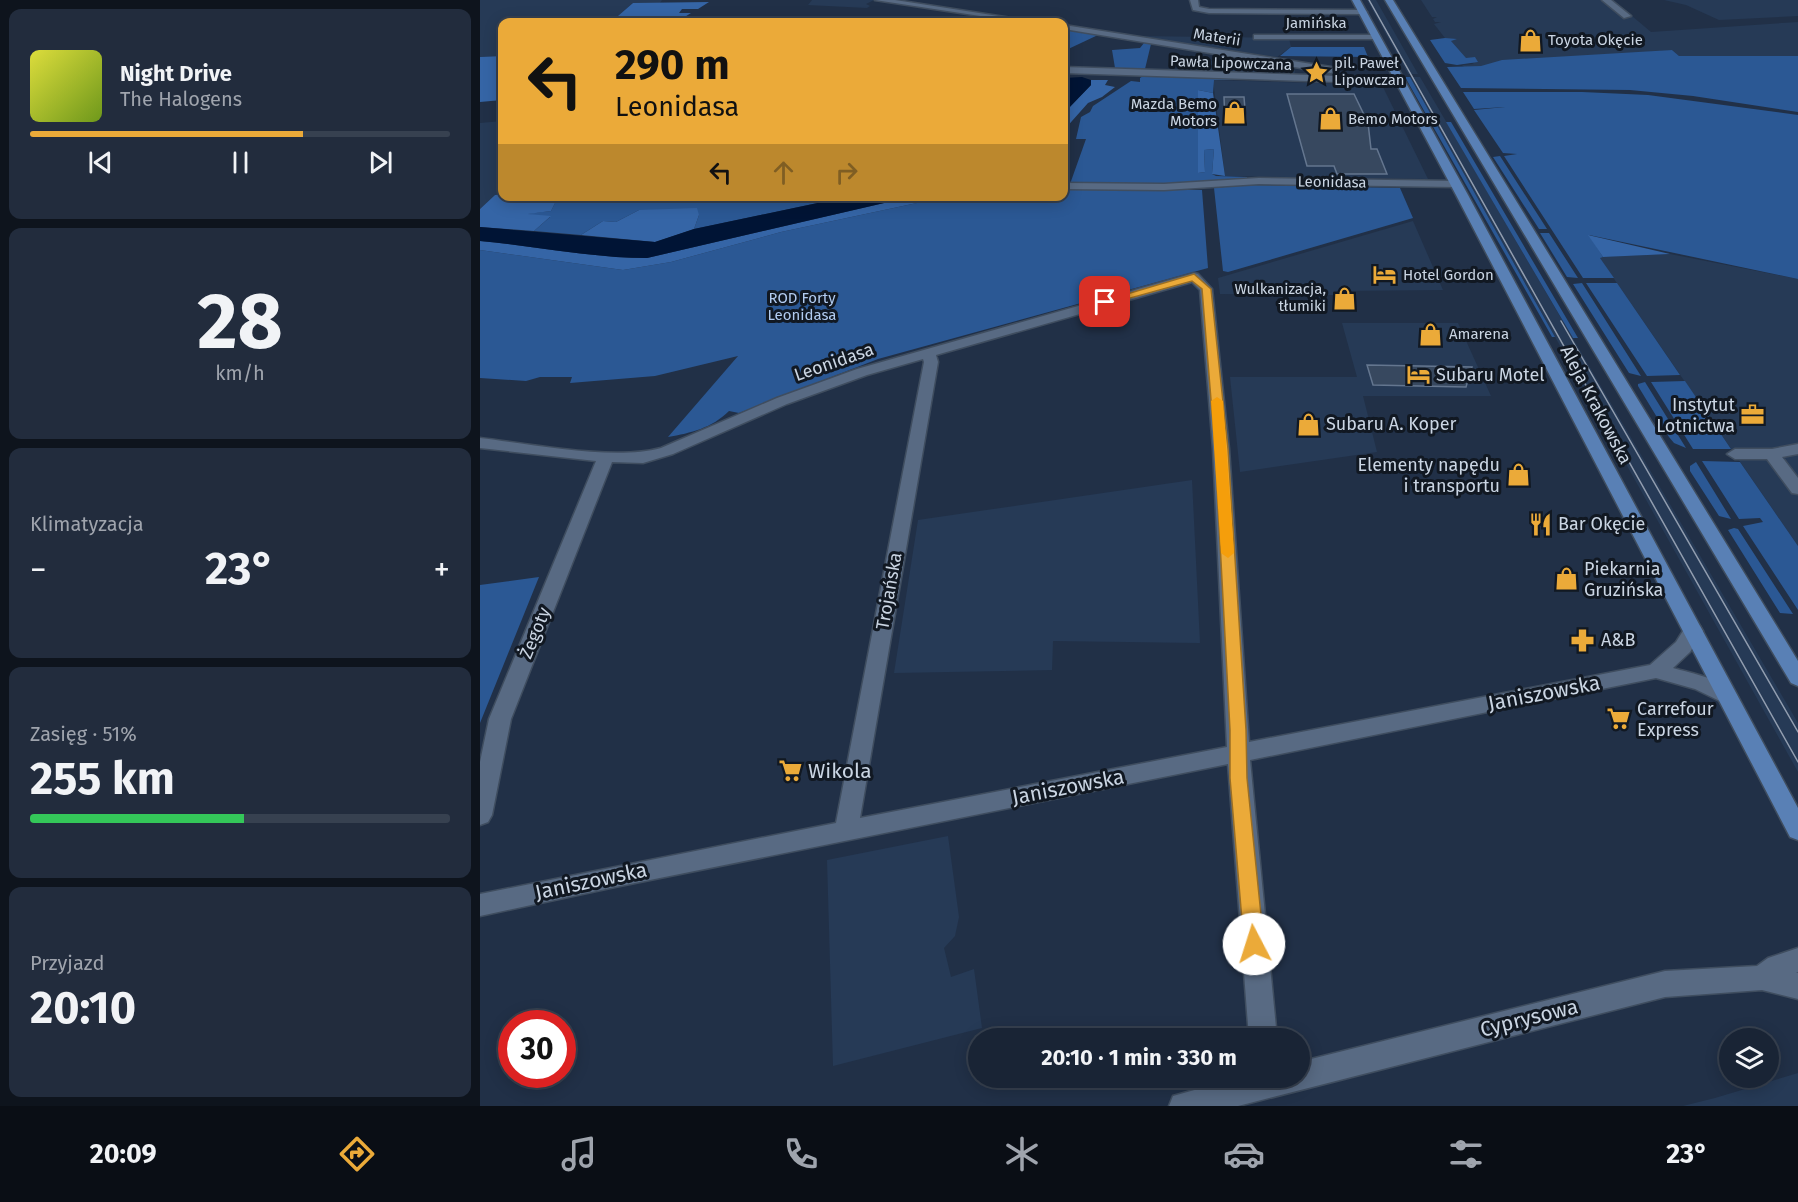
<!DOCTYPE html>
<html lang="pl">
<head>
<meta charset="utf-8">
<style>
  :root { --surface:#192435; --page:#222c3d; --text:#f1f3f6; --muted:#9fa4ad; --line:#374150; --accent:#ebaa39 }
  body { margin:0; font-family:"Fira Sans",sans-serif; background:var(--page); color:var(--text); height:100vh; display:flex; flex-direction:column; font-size:22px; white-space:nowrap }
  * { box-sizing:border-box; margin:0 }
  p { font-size:20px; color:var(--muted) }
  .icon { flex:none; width:33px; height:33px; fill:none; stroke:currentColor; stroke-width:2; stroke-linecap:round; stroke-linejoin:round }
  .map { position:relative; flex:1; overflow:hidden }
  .sheet { display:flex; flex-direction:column; gap:9px; padding:9px; background:#0e141d; width:480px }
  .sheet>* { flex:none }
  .guide { position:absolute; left:18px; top:18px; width:570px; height:183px; border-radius:12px; box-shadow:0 3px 15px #0003,0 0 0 2px var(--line); background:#ebaa39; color:#111; overflow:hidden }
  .tools { position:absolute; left:1239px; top:1028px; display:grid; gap:12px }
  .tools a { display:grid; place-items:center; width:60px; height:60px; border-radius:50%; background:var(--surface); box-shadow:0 3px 15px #0003,0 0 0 2px var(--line); font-size:30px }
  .speed { position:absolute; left:18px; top:1010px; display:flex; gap:12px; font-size:30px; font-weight:700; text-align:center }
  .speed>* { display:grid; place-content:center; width:78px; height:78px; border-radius:50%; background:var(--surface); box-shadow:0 3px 15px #0003,0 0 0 2px var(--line); line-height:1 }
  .speed .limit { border:9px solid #d22; background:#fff; color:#111 }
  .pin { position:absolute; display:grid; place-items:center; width:51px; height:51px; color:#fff; margin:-26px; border-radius:12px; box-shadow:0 3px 9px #0006 }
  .me { position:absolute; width:66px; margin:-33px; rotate:355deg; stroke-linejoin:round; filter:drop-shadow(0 0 4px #0008) }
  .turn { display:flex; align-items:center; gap:21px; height:126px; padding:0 18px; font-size:27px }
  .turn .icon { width:78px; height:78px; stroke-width:2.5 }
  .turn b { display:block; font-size:42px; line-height:51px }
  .lanes { display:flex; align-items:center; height:57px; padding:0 18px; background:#0003; justify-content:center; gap:30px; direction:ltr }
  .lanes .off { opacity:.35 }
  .big { font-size:45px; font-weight:700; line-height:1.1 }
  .sheet .card { flex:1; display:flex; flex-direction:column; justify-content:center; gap:9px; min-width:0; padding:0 21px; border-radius:12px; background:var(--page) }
  .sheet .dial { align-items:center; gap:0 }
  .dial b { font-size:78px; line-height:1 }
  .song { display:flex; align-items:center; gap:18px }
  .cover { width:72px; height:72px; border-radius:9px; background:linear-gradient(135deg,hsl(60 70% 55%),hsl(80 70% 35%)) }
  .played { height:6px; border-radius:3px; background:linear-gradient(90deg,var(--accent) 65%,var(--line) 65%) }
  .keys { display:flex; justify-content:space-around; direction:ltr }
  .heat { display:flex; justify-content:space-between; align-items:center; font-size:33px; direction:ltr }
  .charge { height:9px; border-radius:4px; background:linear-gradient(90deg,#34c759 51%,var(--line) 0) }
  .trip { position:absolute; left:488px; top:1028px; width:342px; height:60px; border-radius:30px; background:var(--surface); box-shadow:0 3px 15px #0003,0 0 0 2px var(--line); font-weight:700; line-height:60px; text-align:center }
  .tabs { display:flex; height:96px; justify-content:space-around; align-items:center; background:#0a0e15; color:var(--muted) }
  .tabs .icon { width:42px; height:42px }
  .tabs .on { color:var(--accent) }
  .tabs b { font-size:27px; color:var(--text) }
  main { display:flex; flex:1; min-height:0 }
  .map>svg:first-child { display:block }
  .built { fill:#263a56 }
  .green { fill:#2b5894 }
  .forest { fill:#3565a6 }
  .water { fill:#001435 }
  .building { fill:#37485f; stroke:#64768f; stroke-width:1.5 }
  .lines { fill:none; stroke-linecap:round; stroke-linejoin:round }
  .minor-casing { stroke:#3f4d5f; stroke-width:3 }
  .major-casing { stroke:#3f4d5f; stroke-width:3 }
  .minor { fill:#586a83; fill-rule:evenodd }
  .major { fill:#5980b5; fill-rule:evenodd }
  .tram { stroke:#919daf; stroke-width:1.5 }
  .route { fill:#ebaa39; stroke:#996e25; stroke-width:1.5 }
  .slow { fill:#f59e0b }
  .labels { text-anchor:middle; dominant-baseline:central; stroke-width:6; stroke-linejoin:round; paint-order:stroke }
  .far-street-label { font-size:15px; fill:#cad5e3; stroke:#111822 }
  .far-poi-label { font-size:15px; fill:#cad5e3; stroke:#111822; text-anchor:start }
  .far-park-label { font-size:15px; fill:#b1cbf0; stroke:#111822 }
  .street-label { font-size:18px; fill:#cad5e3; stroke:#111822 }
  .poi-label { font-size:18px; fill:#cad5e3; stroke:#111822; text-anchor:start }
  .near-street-label { font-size:21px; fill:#cad5e3; stroke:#111822 }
  .near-poi-label { font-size:21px; fill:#cad5e3; stroke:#111822; text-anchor:start }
</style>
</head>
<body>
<main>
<section class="sheet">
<div class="card">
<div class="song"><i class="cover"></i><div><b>Night Drive</b><p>The Halogens</p></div></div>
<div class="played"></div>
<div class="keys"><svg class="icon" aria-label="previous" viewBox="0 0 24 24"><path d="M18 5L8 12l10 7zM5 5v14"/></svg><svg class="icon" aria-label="pause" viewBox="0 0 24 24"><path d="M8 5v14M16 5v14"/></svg><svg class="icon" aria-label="next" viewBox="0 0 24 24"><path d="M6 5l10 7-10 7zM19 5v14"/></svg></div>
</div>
<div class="card dial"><b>28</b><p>km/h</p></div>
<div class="card"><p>Klimatyzacja</p>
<div class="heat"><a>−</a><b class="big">23°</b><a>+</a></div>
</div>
<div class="card"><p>Zasięg · 51%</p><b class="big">255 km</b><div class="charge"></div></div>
<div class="card"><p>Przyjazd</p><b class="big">20:10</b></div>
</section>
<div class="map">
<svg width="1318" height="1106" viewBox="0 0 1318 1106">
  <rect width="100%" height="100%" fill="#213047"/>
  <path class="built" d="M0,0H182L180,3H153L131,22H22V56L0,57Z
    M332,0H394L386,4L390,6L387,8L328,5Z
    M887,0H896L938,74H928Z
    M941,0H1121L1142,17L1152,16L1171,32L1318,22V56H1199L1192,50L985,68L982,65L994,64L982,58L965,38L954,24L961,22H955L953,19L957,17H952Z
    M1184,0H1318V16L1239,20L1206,5Z
    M655,36L809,38L811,47L797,57Z
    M740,55L814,67L815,74L719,71L721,63L727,64Z
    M930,77H940L1318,723V772Z
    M733,80L902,85L948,179L745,176Z
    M22,121V194L15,195L0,209V123Z
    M933,221L963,290L854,291L855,295L740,294L738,278Z
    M1190,254L1318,279V546L1119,257Z
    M862,323H978L1011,396H883L897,452L760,472L750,377H877Z
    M712,480L720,643L573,641L572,670L414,673L438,520Z
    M468,836L479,917L475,936L464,948L471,977L494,969L502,1028L353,1066L347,860Z
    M1318,1073V1106H1203L1235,1098Z"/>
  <path class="green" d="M587,30L618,35L584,51V31Z
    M965,38L977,39L971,41L986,58L995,57L998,62L977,65L965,63L950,40Z
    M664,43L671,44L665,69L635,68L632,50L660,48Z
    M811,47H884L888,57L800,56Z
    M1192,50L1199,56H1318V112L1213,96L1150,90L981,88L967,67L1001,66L1022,60Z
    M665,75L773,80H734L733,93L718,90V173L725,172L724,150L734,149L732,174L736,176L767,177V180L724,184H590L606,139H596L601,117L610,112L613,106L651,81L660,82V78Z
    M925,77H930L1075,337H1072Z
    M983,92H1102L1168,95L1318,115V279L1109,235L1123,257L1120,258L1134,278H1103L1024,156L1037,154L1023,153L994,110L1025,107L994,109Z
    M966,122H971L1098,338H1093Z
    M1020,156L1067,229H1059L1013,157Z
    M767,185L920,188L933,218L748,272L743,271L734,188Z
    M584,189L722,190L728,268L398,359L259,413L249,411C232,428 211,433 188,437L258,356L175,376L90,383L92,377H60L46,381L0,378V250L143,270L191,262L301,232L465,197L584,196Z
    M78,197H366L214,229L219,215L159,210L136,222L123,221L101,235L54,231L70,217L43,214L71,211Z
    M1060,233H1069L1098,278L1087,277Z
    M1102,283L1161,376L1149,373L1093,284Z
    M1106,283H1137L1200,375L1167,376Z
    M1205,381L1251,449H1213L1171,382Z
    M1165,382L1206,448L1194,443L1189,437L1158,386V384Z
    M1222,461L1260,462L1318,546V610L1263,526L1283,522L1280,518L1259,519Z
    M1216,462L1251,519L1239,516L1210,471V466Z
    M1254,528L1258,529L1313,614L1300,613L1248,530Z
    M59,577L0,723V585Z"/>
  <path class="forest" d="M229,2L218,9H202L199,13H211L203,18H193L185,22H131L153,3Z
    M22,56V100L0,102V57Z
    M611,80H628L625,85L635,87L622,97L608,103L584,130V113L611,85Z
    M718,90L733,93L745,176L732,174L734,149L724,150L725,172L718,173Z
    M22,194V196L78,197L71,211L48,214L71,216L54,231L0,227V209L15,195Z
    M430,197H465L301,232L191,262L143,270L0,250V241C56,246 111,258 167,258Z
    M217,208L219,215L214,229L175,242L101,235L123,221L136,222L159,210Z
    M1108,235L1190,254L1123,257Z"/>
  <path class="water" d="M602,77L611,80V85L584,113V78Z
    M366,197H430L167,258C111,258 56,246 0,241V227L175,242L214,229Z"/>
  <path class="building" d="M807,94H874L888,123L891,149H897L907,174H857L854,166H827Z
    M744,97H764L766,122H745Z
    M887,365L992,367L986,387L893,385Z"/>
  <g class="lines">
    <defs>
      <path id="minor" d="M395,0H415L557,22H540Z
        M710,0H718L719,7L729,9L883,10L887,12L883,14L729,13L713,10Z
        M1122,0H1131L1151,16L1144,18Z
        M584,25L851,67L855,70L851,73L584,29Z
        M777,35H896L900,37L896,39H774V35Z
        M584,67L918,78L922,81L918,84L584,73Z
        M779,178L976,181L981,184L976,187L779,184L684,190L584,189V183L684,184Z
        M714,273L718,274L732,289L749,449L769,742L1170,665L1196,642L1206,626L1213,624L1220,626L1223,631L1210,652L1193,668C1210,673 1249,680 1258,697L1255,703L1248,705L1215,689L1176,678L770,760L797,1038H769L748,764L135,887L0,916V894L356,823L444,362L443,359L387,375L307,404L193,454L163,463L132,462L31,719L12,815L8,822L0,825V762L9,719L116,461L0,448V438C51,444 134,461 181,448L297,398L377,369ZM712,282L720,290L733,449L747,747L380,818L458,362L456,355Z
        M1318,444V454L1302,457L1318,478V494L1312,493L1287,459H1255L1247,454L1255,449H1292Z
        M1318,948V972L1316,973H1318V999L1282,990L1185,997L758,1106H689L693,1096L761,1077H819V1062L1185,971L1277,966L1288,958Z"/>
      <path id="major" d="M872,0H880L988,195L1318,808V840L1310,837L976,195Z
        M905,0H913L1318,661V686L1311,683Z"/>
    </defs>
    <use href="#minor" class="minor-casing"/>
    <use href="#major" class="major-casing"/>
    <use href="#minor" class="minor"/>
    <use href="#major" class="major"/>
    <path class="tram" d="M889,0L1318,762
      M1081,321L1318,732"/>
  </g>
  <path class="route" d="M714,274L731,289L748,449L766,730L767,778L784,944L781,950L774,952L767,950L764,944L750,778V730L735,449L722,289L712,281L625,305L620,302Z"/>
  <path class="slow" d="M737,397L743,401L754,553L748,558L741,553L731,401Z"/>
  <defs>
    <symbol id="shop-bare" viewBox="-9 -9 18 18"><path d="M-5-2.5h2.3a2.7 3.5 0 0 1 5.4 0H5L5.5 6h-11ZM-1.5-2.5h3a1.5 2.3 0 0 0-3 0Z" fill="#ebaa39" stroke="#111822" stroke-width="2.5" paint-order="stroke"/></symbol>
    <symbol id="sight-bare" viewBox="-9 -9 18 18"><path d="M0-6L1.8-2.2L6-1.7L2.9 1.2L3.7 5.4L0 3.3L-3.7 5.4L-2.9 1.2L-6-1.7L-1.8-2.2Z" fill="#ebaa39" stroke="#111822" stroke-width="2.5" paint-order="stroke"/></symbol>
    <symbol id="hotel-bare" viewBox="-9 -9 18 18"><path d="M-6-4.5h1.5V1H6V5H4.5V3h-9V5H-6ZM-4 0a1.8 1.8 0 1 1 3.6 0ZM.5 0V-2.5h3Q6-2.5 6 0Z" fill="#ebaa39" stroke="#111822" stroke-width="2.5" paint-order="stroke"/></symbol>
    <symbol id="office-bare" viewBox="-9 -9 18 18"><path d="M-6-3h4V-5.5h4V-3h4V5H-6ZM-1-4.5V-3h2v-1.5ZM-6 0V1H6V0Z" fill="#ebaa39" stroke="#111822" stroke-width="2.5" paint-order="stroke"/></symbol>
    <symbol id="restaurant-bare" viewBox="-9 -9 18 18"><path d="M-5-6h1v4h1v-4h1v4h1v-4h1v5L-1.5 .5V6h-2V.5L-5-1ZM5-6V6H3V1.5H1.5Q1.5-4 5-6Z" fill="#ebaa39" stroke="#111822" stroke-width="2.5" paint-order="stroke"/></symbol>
    <symbol id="pharmacy-bare" viewBox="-9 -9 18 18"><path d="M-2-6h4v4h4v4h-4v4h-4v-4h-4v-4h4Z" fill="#ebaa39" stroke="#111822" stroke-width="2.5" paint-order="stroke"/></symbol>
    <symbol id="supermarket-bare" viewBox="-9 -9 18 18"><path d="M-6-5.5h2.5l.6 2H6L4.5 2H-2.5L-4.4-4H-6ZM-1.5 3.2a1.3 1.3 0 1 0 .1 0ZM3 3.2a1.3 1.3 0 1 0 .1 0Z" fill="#ebaa39" stroke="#111822" stroke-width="2.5" paint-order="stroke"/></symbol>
  </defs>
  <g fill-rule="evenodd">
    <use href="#shop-bare" x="1034" y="24" width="33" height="33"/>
    <use href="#sight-bare" x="820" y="56" width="33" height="33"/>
    <use href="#shop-bare" x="738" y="96" width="33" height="33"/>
    <use href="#shop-bare" x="834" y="102" width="33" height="33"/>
    <use href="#hotel-bare" x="888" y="258" width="33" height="33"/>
    <use href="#shop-bare" x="848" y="282" width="33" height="33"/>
    <use href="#shop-bare" x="934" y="318" width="33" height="33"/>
    <use href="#hotel-bare" x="922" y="358" width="33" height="33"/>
    <use href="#office-bare" x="1256" y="398" width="33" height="33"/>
    <use href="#shop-bare" x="812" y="408" width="33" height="33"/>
    <use href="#shop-bare" x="1022" y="458" width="33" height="33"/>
    <use href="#restaurant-bare" x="1044" y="508" width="33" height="33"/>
    <use href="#shop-bare" x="1070" y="562" width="33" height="33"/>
    <use href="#pharmacy-bare" x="1086" y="624" width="33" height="33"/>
    <use href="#supermarket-bare" x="1122" y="702" width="33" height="33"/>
    <use href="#supermarket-bare" x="294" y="754" width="33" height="33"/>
  </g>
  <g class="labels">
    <g class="far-street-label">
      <text x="836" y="23">Jamińska</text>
      <text transform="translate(737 37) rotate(9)">Materii</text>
      <text transform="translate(751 63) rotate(2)">Pawła Lipowczana</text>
      <text transform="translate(852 182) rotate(1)">Leonidasa</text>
    </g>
    <g class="far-poi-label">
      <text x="1068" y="40">Toyota Okęcie</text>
      <text x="854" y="63">pil. Paweł<tspan x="854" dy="17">Lipowczan</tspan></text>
      <text x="737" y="104" text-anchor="end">Mazda Bemo<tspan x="737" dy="17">Motors</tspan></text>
      <text x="868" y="119">Bemo Motors</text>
      <text x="923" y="275">Hotel Gordon</text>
      <text x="846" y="289" text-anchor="end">Wulkanizacja,<tspan x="846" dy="17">tłumiki</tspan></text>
      <text x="969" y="334">Amarena</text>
    </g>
    <g class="far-park-label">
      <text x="322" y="298">ROD Forty<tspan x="322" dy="17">Leonidasa</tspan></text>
    </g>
    <g class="street-label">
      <text transform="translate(354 362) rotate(-19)">Leonidasa</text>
      <text transform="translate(1116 405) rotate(62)">Aleja Krakowska</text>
      <text transform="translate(409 591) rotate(-80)">Trojańska</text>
      <text transform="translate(55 633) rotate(-68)">Żegoty</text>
    </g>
    <g class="poi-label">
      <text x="956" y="375">Subaru Motel</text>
      <text x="1255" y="405" text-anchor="end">Instytut<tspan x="1255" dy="21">Lotnictwa</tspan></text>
      <text x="846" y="424">Subaru A. Koper</text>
      <text x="1020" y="465" text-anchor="end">Elementy napędu<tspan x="1020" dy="21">i transportu</tspan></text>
      <text x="1078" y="524">Bar Okęcie</text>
      <text x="1104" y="569">Piekarnia<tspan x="1104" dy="21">Gruzińska</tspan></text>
      <text x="1121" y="640">A&amp;B</text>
      <text x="1157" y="709">Carrefour<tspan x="1157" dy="21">Express</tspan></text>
    </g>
    <g class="near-street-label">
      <text transform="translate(1064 693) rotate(-11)">Janiszowska</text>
      <text transform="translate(588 787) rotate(-11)">Janiszowska</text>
      <text transform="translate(111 881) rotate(-12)">Janiszowska</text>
      <text transform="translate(1049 1018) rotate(-14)">Cyprysowa</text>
    </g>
    <g class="near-poi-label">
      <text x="328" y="771">Wikola</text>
    </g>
  </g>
</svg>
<div class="tools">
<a><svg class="icon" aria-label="layers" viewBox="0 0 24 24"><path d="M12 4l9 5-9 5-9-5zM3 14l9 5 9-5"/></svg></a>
</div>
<div class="speed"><div class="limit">30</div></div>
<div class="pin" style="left:625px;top:302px;background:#d93025"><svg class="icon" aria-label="arrive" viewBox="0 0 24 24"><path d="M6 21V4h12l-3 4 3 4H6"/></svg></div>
<svg class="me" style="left:774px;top:944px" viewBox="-20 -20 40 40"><circle r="19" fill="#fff"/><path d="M0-13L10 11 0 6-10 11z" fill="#ebaa39"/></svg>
<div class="trip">20:10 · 1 min · 330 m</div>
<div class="guide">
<div class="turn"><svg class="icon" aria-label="left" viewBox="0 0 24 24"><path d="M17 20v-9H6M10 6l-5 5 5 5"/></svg><div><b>290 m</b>Leonidasa</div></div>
<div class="lanes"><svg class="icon" aria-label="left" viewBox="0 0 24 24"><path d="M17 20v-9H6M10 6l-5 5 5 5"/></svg><svg class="icon off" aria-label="ahead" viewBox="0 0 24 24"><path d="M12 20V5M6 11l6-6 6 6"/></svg><svg class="icon off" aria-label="right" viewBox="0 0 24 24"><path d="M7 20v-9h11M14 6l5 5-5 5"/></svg></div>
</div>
</div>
</main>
<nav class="tabs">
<b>20:09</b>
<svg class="icon on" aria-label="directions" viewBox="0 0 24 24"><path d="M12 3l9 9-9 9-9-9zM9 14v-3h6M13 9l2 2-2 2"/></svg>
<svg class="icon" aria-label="music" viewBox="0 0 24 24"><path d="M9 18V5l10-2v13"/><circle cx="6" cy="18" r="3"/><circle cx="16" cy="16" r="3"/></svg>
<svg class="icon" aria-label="phone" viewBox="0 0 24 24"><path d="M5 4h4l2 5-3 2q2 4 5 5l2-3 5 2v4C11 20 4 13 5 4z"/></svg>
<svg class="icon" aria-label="climate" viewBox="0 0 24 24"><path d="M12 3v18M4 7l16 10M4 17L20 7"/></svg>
<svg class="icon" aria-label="car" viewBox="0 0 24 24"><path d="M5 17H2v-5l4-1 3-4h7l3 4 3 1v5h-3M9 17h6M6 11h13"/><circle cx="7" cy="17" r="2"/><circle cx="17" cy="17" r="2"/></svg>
<svg class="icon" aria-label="filters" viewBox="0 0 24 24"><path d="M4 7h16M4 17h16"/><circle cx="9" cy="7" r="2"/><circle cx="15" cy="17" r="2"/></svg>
<b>23°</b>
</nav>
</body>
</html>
